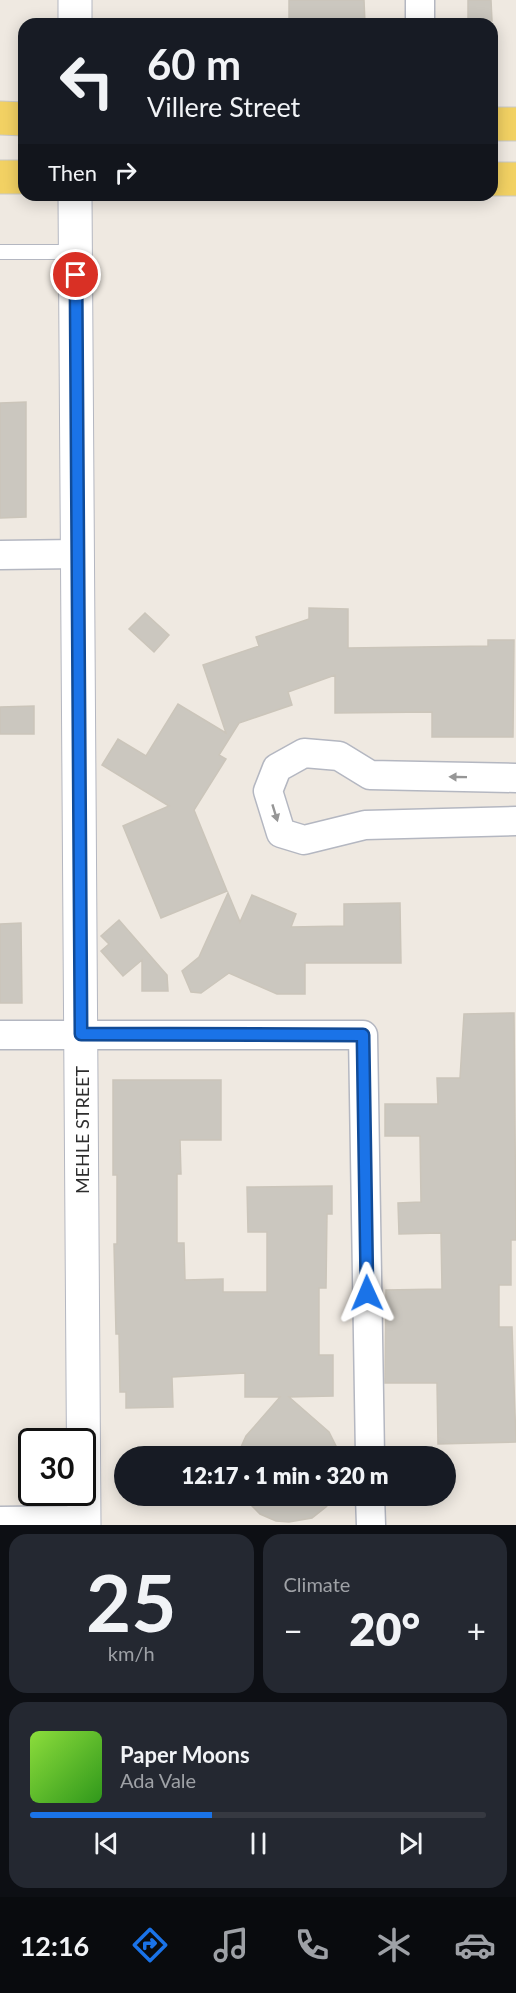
<!DOCTYPE html>
<html lang="en">
<head>
<meta charset="utf-8">
<style>
  :root { --surface:#171b24; --page:#242831; --text:#f1f3f6; --muted:#9ea1a6; --line:#363941; --accent:#1a73e8 }
  body { margin:0; font-family:Lato,sans-serif; background:var(--page); color:var(--text); height:100vh; display:flex; flex-direction:column; font-size:22px; white-space:nowrap }
  * { box-sizing:border-box; margin:0 }
  p { font-size:20px; color:var(--muted) }
  .icon { flex:none; width:33px; height:33px; fill:none; stroke:currentColor; stroke-width:2; stroke-linecap:round; stroke-linejoin:round }
  .map { position:relative; height:1525px; overflow:hidden }
  .details { display:flex; flex-direction:column; gap:9px; padding:9px; background:#0d0f14; flex:1 }
  .details>* { flex:none }
  .guide { position:absolute; left:18px; top:18px; width:480px; height:183px; border-radius:18px; box-shadow:0 3px 15px #0003; background:#171b24; color:var(--text); overflow:hidden }
  .speed { position:absolute; left:18px; top:1428px; display:flex; gap:12px; font-size:30px; font-weight:700; text-align:center }
  .speed>* { display:grid; place-content:center; width:78px; height:78px; border-radius:50%; background:var(--surface); box-shadow:0 3px 15px #0003; line-height:1 }
  .speed .limit { border:3px solid #111; border-radius:9px; background:#fff; color:#111 }
  .pin { position:absolute; display:grid; place-items:center; width:51px; height:51px; color:#fff; margin:-26px; border:3px solid #fff; border-radius:50%; box-shadow:0 2px 6px #0007 }
  .me { position:absolute; width:66px; margin:-33px; rotate:359deg; stroke-linejoin:round; filter:drop-shadow(0 0 4px #0008) }
  .turn { display:flex; align-items:center; gap:21px; height:126px; padding:0 30px; font-size:27px }
  .turn .icon { width:78px; height:78px; stroke-width:2.5 }
  .turn b { display:block; font-size:42px; line-height:51px }
  .then { display:flex; align-items:center; height:57px; padding:0 30px; background:#0003; gap:12px; font-size:22px }
  .big { font-size:45px; font-weight:800; line-height:1.1 }
  .details .widget { flex:1; display:flex; flex-direction:column; justify-content:center; gap:9px; min-width:0; padding:0 21px; border-radius:18px; background:var(--page) }
  .details .dial { align-items:center; gap:0 }
  .dial b { font-size:78px; line-height:1 }
  .song { display:flex; align-items:center; gap:18px }
  .cover { width:72px; height:72px; border-radius:9px; background:linear-gradient(135deg,hsl(90 70% 55%),hsl(110 70% 35%)) }
  .played { height:6px; border-radius:3px; background:linear-gradient(90deg,var(--accent) 40%,var(--line) 40%) }
  .keys { display:flex; justify-content:space-around; direction:ltr }
  .heat { display:flex; justify-content:space-between; align-items:center; font-size:33px; direction:ltr }
  .details .tiles { flex:1; display:grid; gap:9px; grid-template-columns:1fr 1fr }
  .widget:last-child { grid-column:span 2 }
  .trip { position:absolute; left:114px; top:1446px; width:342px; height:60px; border-radius:30px; background:var(--surface); box-shadow:0 3px 15px #0003; font-weight:800; line-height:60px; text-align:center }
  .tabs { display:flex; height:96px; justify-content:space-around; align-items:center; background:#090b0e; color:var(--muted) }
  .tabs .icon { width:42px; height:42px }
  .tabs .on { color:var(--accent) }
  .tabs b { font-size:27px; color:var(--text) }
  .map>svg:first-child { display:block }
  .building { fill:#cbc7bf; stroke:#cbc5ba; stroke-width:1.5 }
  .lines { fill:none; stroke-linecap:round; stroke-linejoin:round }
  .service-casing { stroke:#b4b7c1; stroke-width:16 }
  .minor-casing { stroke:#b4b7c1; stroke-width:31 }
  .tertiary-casing { stroke:#b4b7c1; stroke-width:35 }
  .primary-casing { stroke:#c9c9c9; stroke-width:35 }
  .service { stroke:#fff; stroke-width:14 }
  .minor { stroke:#fff; stroke-width:28 }
  .tertiary { stroke:#fff; stroke-width:33 }
  .primary { stroke:#f2d163; stroke-width:33 }
  .oneway { fill:#969696 }
  .route-casing { stroke:#114b97; stroke-width:15 }
  .route { stroke:#1a73e8; stroke-width:10 }
  .labels { text-anchor:middle; dominant-baseline:central; stroke-width:5; stroke-linejoin:round; paint-order:stroke }
  .street-label { font-size:18px; fill:#2e2e2e; stroke:#fff }
</style>
</head>
<body>
<div class="map">
<svg width="516" height="1525" viewBox="0 0 516 1525">
  <rect width="100%" height="100%" fill="#efe9e1"/>
  <path class="building" d="M289,0H364L365,24H289Z
    M468,0H491L492,21L468,20Z
    M26,402V517L0,518V403Z
    M309,608L348,609V648L488,646V640H514L513,737H432V712L335,713V675L288,692L292,705L239,723L219,755L226,759L194,810L227,891L161,918L123,826L169,806L102,765L118,739L146,756L178,704L226,733L203,665L259,646L256,637L309,619Z
    M145,613L169,635L154,652L129,629Z
    M34,706V734H0V707Z
    M228,893L240,922L252,895L296,914L291,927L344,926V904L400,903L401,963H305V994H277L229,973L201,993L191,992L182,971L199,957Z
    M119,920L167,975L168,991H142V960L123,976L101,951L109,944L101,936Z
    M21,923L22,1003H0V924Z
    M514,1013L516,1240H511V1285H499V1327H512L516,1442L438,1444L437,1383H385L386,1290L442,1289L441,1233L399,1234L398,1203L421,1202L420,1136H385V1104H438L437,1078H460L464,1014Z
    M113,1080H221V1140H180L181,1174H177V1243H184L185,1280L223,1279V1292H267V1232H248L247,1187L332,1186V1214H327L326,1288H319V1355H333V1396L289,1397L329,1432L341,1456H237L246,1436L280,1397H245V1373L172,1377L173,1407L126,1408V1392H120L119,1334H116L114,1244H117V1175H113Z
    M242,1496H336L326,1507L312,1518L289,1522L276,1521L260,1514Z"/>
  <g class="lines">
    <defs>
      <path id="service" d="M0,252H76"/>
      <path id="minor" d="M420,0V24
        M0,555L78,554
        M516,778L370,775L339,756L304,753L277,768L268,791L281,833L304,840L365,825L516,821
        M0,1035H363L370,1456
        M370,1496L371,1525
        M0,1521L84,1520"/>
      <path id="tertiary" d="M75,0V24
        M75,195L84,1525"/>
      <path id="primary" d="M0,118L24,119
        M492,124H516
        M0,177H24
        M492,179H516"/>
    </defs>
    <use href="#service" class="service-casing"/>
    <use href="#minor" class="minor-casing"/>
    <use href="#tertiary" class="tertiary-casing"/>
    <use href="#primary" class="primary-casing"/>
    <use href="#service" class="service"/>
    <use href="#minor" class="minor"/>
    <use href="#tertiary" class="tertiary"/>
    <use href="#primary" class="primary"/>
  </g>
  <defs><path id="oneway-solid" d="M-6-.8H1V-3.2L6.5 0L1 3.2V.8H-6Z" transform="scale(1.5)"/></defs>
  <g class="oneway">
    <use href="#oneway-solid" transform="translate(458 777) rotate(-179)"/>
    <use href="#oneway-solid" transform="translate(275 813) rotate(73)"/>
  </g>
  <g class="lines">
    <defs>
      <path id="route" d="M76,275L81,1034L363,1035L367,1293"/>
    </defs>
    <use href="#route" class="route-casing"/>
    <use href="#route" class="route"/>
  </g>
  <g class="labels">
    <g class="street-label">
      <text transform="translate(82 1130) rotate(-90)">MEHLE STREET</text>
    </g>
  </g>
</svg>
<div class="speed"><div class="limit">30</div></div>
<div class="pin" style="left:76px;top:275px;background:#d93025"><svg class="icon" aria-label="arrive" viewBox="0 0 24 24"><path d="M6 21V4h12l-3 4 3 4H6"/></svg></div>
<svg class="me" style="left:367px;top:1293px" viewBox="-20 -20 40 40"><path d="M0-17L14 15 0 8-14 15z" fill="#1a73e8" stroke="#fff" stroke-width="4"/></svg>
<div class="trip">12:17 · 1 min · 320 m</div>
<div class="guide">
<div class="turn"><svg class="icon" aria-label="left" viewBox="0 0 24 24"><path d="M17 20v-9H6M10 6l-5 5 5 5"/></svg><div><b>60 m</b>Villere Street</div></div>
<div class="then">Then<svg class="icon" aria-label="right" viewBox="0 0 24 24"><path d="M7 20v-9h11M14 6l5 5-5 5"/></svg></div>
</div>
</div>
<section class="details">
<div class="tiles">
<div class="widget dial"><b>25</b><p>km/h</p></div>
<div class="widget"><p>Climate</p>
<div class="heat"><a>−</a><b class="big">20°</b><a>+</a></div>
</div>
<div class="widget">
<div class="song"><i class="cover"></i><div><b>Paper Moons</b><p>Ada Vale</p></div></div>
<div class="played"></div>
<div class="keys"><svg class="icon" aria-label="previous" viewBox="0 0 24 24"><path d="M18 5L8 12l10 7zM5 5v14"/></svg><svg class="icon" aria-label="pause" viewBox="0 0 24 24"><path d="M8 5v14M16 5v14"/></svg><svg class="icon" aria-label="next" viewBox="0 0 24 24"><path d="M6 5l10 7-10 7zM19 5v14"/></svg></div>
</div>
</div>
</section>
<nav class="tabs">
<b>12:16</b>
<svg class="icon on" aria-label="directions" viewBox="0 0 24 24"><path d="M12 3l9 9-9 9-9-9zM9 14v-3h6M13 9l2 2-2 2"/></svg>
<svg class="icon" aria-label="music" viewBox="0 0 24 24"><path d="M9 18V5l10-2v13"/><circle cx="6" cy="18" r="3"/><circle cx="16" cy="16" r="3"/></svg>
<svg class="icon" aria-label="phone" viewBox="0 0 24 24"><path d="M5 4h4l2 5-3 2q2 4 5 5l2-3 5 2v4C11 20 4 13 5 4z"/></svg>
<svg class="icon" aria-label="climate" viewBox="0 0 24 24"><path d="M12 3v18M4 7l16 10M4 17L20 7"/></svg>
<svg class="icon" aria-label="car" viewBox="0 0 24 24"><path d="M5 17H2v-5l4-1 3-4h7l3 4 3 1v5h-3M9 17h6M6 11h13"/><circle cx="7" cy="17" r="2"/><circle cx="17" cy="17" r="2"/></svg>
</nav>
</body>
</html>
